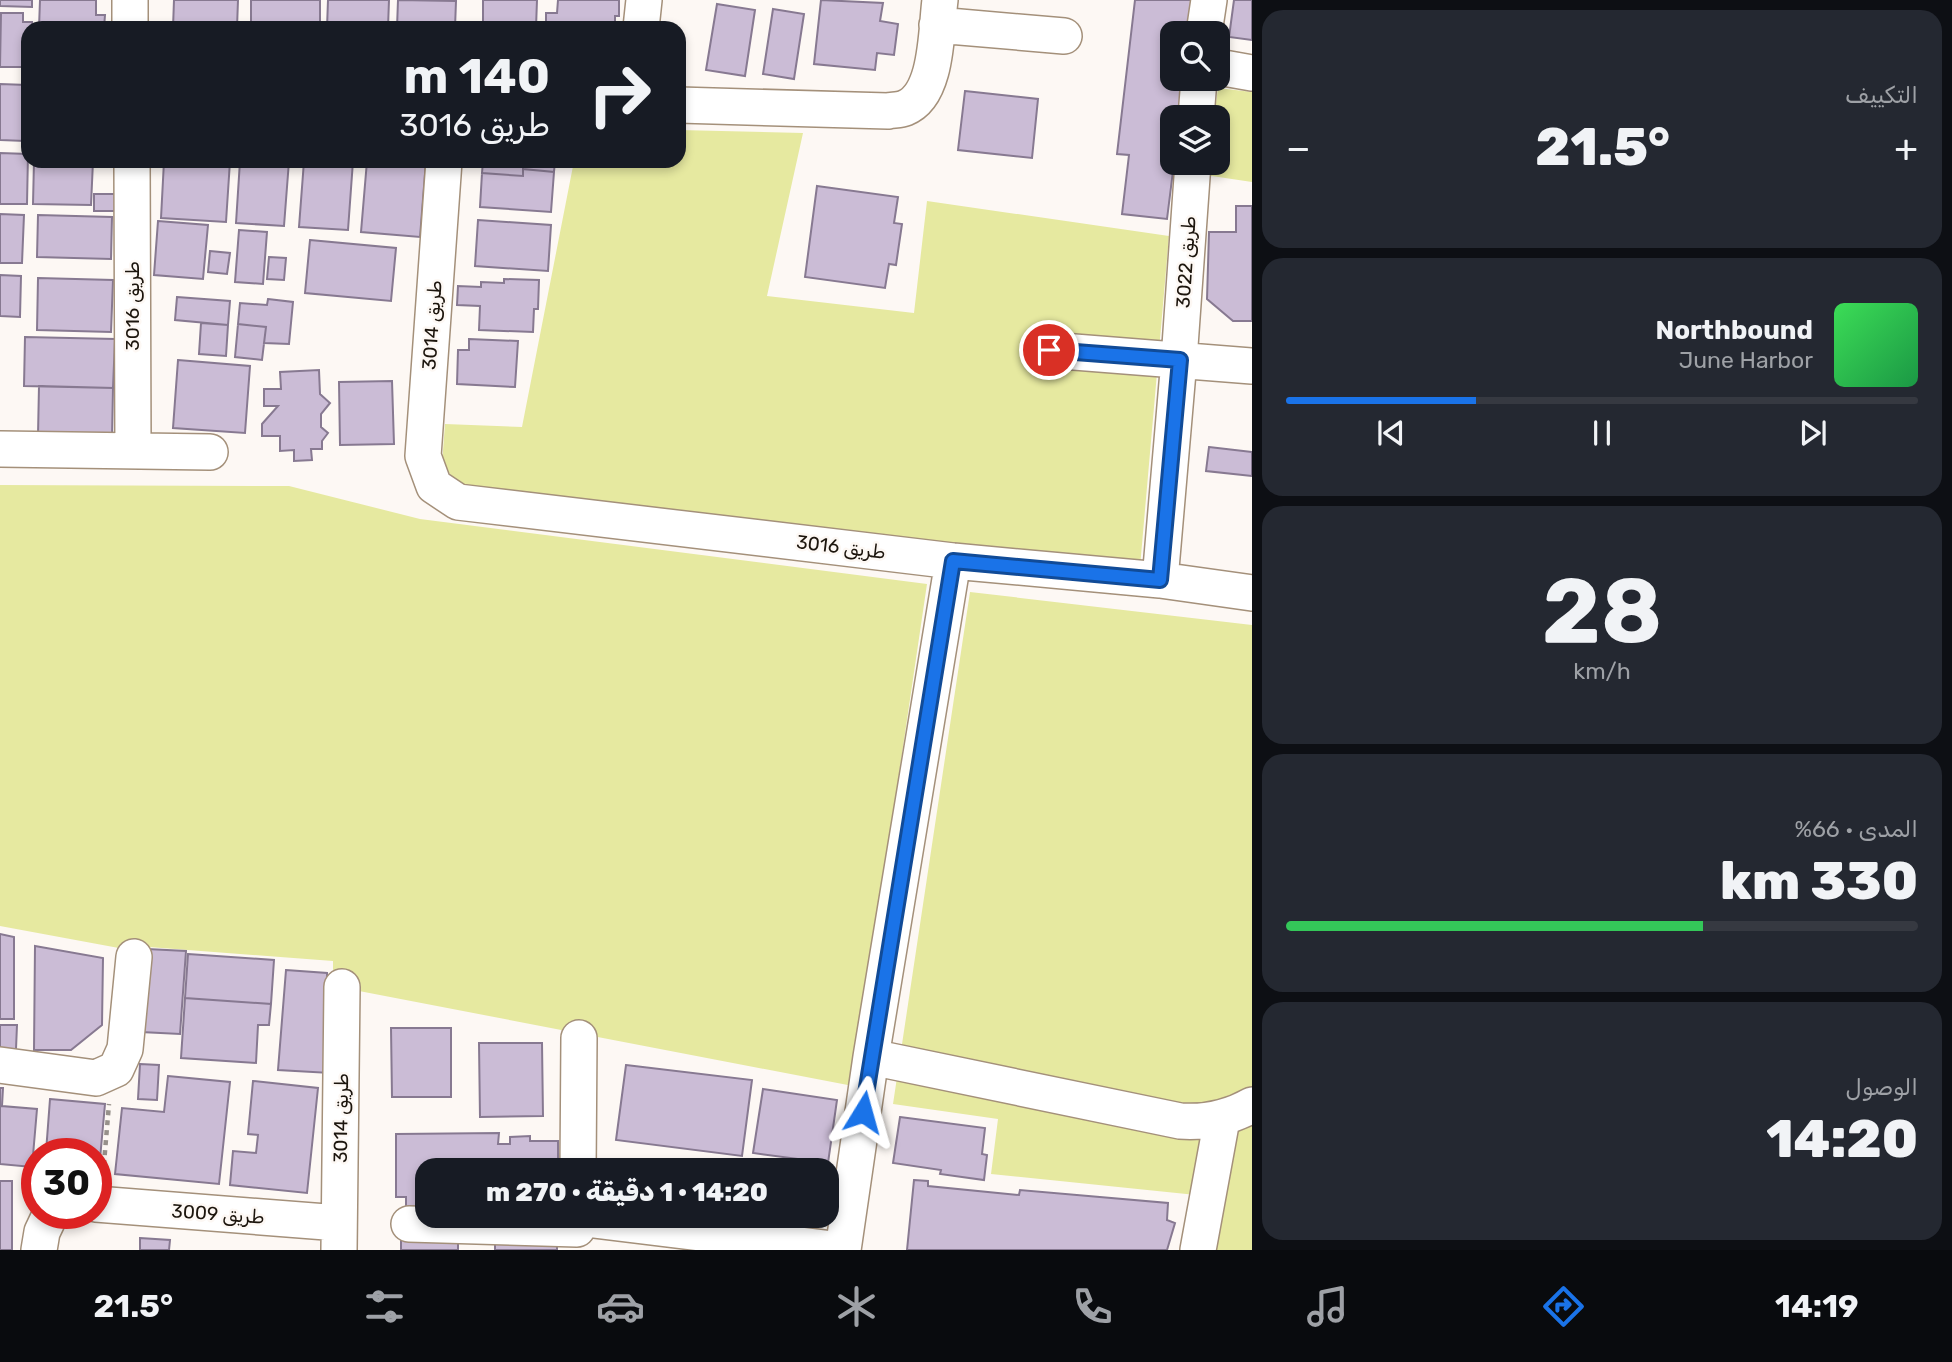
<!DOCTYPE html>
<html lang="ar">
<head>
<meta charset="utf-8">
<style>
  :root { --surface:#171b24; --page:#242831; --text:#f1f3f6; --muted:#9ea1a6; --line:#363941; --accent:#1a73e8 }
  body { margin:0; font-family:Rubik,"Noto Sans Arabic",sans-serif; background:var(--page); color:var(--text); direction:rtl; height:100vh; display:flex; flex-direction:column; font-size:26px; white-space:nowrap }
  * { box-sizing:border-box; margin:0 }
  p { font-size:23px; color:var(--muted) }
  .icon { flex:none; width:38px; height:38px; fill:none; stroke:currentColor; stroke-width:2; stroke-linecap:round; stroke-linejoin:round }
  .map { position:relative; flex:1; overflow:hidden; direction:ltr }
  .details { display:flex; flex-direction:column; gap:10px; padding:10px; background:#0d0f14; width:700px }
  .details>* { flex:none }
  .banner { position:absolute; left:21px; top:21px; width:665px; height:147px; border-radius:21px; box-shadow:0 4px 10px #0003; direction:rtl; background:#171b24; color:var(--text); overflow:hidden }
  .tools { position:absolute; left:1160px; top:21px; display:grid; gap:14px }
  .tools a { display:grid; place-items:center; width:70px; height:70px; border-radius:14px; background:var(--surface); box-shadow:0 4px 10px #0003; font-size:35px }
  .speed { position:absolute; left:21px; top:1138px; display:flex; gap:14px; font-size:35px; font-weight:700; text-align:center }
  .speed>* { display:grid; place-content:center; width:91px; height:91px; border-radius:50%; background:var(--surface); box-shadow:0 4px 10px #0003; line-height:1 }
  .speed .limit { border:10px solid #d22; background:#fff; color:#111 }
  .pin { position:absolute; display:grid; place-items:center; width:60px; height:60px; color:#fff; margin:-30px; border:4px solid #fff; border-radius:50%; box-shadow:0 2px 7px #0007 }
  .me { position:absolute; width:77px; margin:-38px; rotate:8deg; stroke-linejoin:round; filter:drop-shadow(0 0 5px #0008) }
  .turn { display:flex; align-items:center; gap:24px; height:147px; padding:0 21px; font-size:32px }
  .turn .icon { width:91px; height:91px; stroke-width:2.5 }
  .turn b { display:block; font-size:49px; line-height:60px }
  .big { font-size:52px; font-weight:800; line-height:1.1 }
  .details .widget { flex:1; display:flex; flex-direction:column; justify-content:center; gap:10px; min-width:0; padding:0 24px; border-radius:21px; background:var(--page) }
  .details .dial { align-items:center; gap:0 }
  .dial b { font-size:91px; line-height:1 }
  .song { display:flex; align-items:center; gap:21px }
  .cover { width:84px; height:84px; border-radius:10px; background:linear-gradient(135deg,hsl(130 70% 55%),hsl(140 70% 35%)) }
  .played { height:7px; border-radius:4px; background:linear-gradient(90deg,var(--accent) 30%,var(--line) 30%) }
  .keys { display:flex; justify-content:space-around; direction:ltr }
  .heat { display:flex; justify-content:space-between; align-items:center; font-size:38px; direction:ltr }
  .charge { height:10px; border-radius:5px; background:linear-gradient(90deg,#34c759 66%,var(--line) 0) }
  .trip { position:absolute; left:415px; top:1158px; width:424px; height:70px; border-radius:21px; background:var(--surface); box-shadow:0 4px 10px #0003; font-weight:800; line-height:70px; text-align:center; direction:rtl }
  .tab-bar { display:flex; height:112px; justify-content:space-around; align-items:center; background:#090b0e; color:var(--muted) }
  .tab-bar .icon { width:49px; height:49px }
  .tab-bar .selected { color:var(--accent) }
  .tab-bar b { font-size:32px; color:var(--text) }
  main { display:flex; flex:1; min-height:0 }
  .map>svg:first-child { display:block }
  .green { fill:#e6e9a0 }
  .building { fill:#cbbcd6; stroke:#877991; stroke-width:2 }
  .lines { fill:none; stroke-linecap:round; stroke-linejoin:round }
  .minor-casing { stroke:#a4907a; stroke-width:38 }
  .path { stroke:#97918b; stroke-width:4.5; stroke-dasharray:5 5; stroke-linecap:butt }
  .minor { stroke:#fff; stroke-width:35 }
  .route-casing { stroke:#114b97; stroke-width:18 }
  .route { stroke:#1a73e8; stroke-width:12 }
  .labels { text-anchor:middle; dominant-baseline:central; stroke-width:5; stroke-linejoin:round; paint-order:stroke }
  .street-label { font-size:19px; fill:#1c150d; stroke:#fdf8f4 }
</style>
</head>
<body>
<main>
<section class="details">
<div class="widget"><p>التكييف</p>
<div class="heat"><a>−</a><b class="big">21.5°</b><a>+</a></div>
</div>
<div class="widget">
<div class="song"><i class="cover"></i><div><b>Northbound</b><p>June Harbor</p></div></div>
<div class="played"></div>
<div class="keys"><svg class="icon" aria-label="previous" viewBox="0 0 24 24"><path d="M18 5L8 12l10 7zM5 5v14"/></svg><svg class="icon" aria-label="pause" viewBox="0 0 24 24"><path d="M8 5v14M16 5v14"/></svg><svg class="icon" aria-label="next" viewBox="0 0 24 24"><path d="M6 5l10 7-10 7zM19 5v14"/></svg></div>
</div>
<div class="widget dial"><b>28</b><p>km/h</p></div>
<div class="widget"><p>المدى · 66%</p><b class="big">330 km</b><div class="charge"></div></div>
<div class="widget"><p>الوصول</p><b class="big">14:20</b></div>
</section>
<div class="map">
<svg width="1252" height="1250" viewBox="0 0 1252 1250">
  <rect width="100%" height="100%" fill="#fdf8f4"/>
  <path class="green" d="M1218,88L1252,92V182L1205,175L1207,163H1218V117H1214Z
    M679,130L803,133L767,296L914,313L927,201L1169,236L1140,567L459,485L442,464L445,424L522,427L574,161H679Z
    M0,485L289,486L420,519L927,584L853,1086L333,986V961L136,946L135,951L0,926Z
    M970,592L1252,625V1250H1184L1196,1195L991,1174L998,1119L893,1104Z"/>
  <path class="building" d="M0,0H32V7L0,6Z
    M40,0H96V15H105L104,28H39Z
    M174,0H238L237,28H173Z
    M251,0H320V28H251Z
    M328,0H389L388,28H327Z
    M398,0L456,1L455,28H397Z
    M483,0H537L536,28H483Z
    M558,0H619V16H615V28H546V13H557Z
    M821,0L883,3L880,21L898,24L894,55L877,53L875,70L814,64Z
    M1135,0H1192L1188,33H1172V79H1183L1179,117H1172L1174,163L1167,219L1122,214L1129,155L1117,154Z
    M1234,0H1252V40L1229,37Z
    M717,4L755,10L745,76L706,70Z
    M773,9L804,14L794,79L763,74Z
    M1,13H23V22H32V28H28V67H0Z
    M0,84L27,85L25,141L0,140Z
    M965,91L1038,99L1032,158L958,150Z
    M0,153L28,154L27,204H0Z
    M34,161H93L91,205L33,204Z
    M164,161H230L226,222L161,218Z
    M240,161H289L284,226L236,223Z
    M304,161H353L348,230L299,227Z
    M367,161H426L420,237L361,232Z
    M483,161H523V176L482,173Z
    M523,161H555L554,172L523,169Z
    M523,169L554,172L551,212L480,207L482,173L523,176Z
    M817,186L898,197L894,223L902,224L896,265L889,264L885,288L805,277Z
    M94,194H115V211H94Z
    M1236,206H1252V321H1233L1207,299L1209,232H1236Z
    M0,214L24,215L22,263H0Z
    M38,215L112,217L111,259L37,257Z
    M478,220L551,225L548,271L475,266Z
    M158,221L208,225L203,279L154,275Z
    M239,230L267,232L263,284L235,282Z
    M310,240L396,248L391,301L305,293Z
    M210,251L230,253L227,274L208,272Z
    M269,257L286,258L284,280L267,279Z
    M0,275L21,276L20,317L0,316Z
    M38,278L113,280L111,332L37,330Z
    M504,279L539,280L538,309H534L533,332L479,330L480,306L457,305L458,286L481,287V282L504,283Z
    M177,297L230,301L228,325L175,320Z
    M268,299L293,302L289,344L264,343L266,327L238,324L240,303L267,305Z
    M201,323L228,325L226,356L199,354Z
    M238,324L266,327L262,360L235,357Z
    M25,337L115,339L113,388L24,386Z
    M469,339L518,341L515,387L457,384L458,350H469Z
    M178,360L250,366L245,433L173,428Z
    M319,370L320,394L330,403L321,414V427L328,433L322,441V449H311L312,460L294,461V450L280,451V436H262V424L278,406H264V389H281L280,372Z
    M392,381L394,444L340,445L339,382Z
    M39,386L113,388L112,437L38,435Z
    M1209,447L1252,452V476L1206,471Z
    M0,934L14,937V1019H0Z
    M35,946L103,958L102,1025L71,1050H34Z
    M147,949L186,951L180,1034L141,1032Z
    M188,954L274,960L271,1004L185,998Z
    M286,970L327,973L330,1073L278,1070Z
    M185,998L271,1004L269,1025H258L256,1063L181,1058Z
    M0,1025H17L16,1049H0Z
    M391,1028H451V1097H392Z
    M479,1043H542L543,1116L480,1117Z
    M140,1064L159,1065L157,1100L138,1099Z
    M626,1065L752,1080L742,1156L616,1140Z
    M168,1076L230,1082L219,1184L115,1174L122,1108L164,1112Z
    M253,1081L318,1088L307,1193L230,1185L233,1151L256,1153L258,1135L248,1134Z
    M0,1088H3L2,1106L37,1109L32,1167L0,1164Z
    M763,1089L837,1100L828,1163L753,1153Z
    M50,1099L105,1104L100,1159H96V1153H39L46,1152Z
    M900,1117L985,1128L982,1154L987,1155L984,1180L940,1174L941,1170L893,1163Z
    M499,1133L498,1144H510V1137L530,1136V1141H558V1171H427V1212H406V1197H396V1134Z
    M914,1180L928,1181V1186L1019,1195L1020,1190L1168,1203L1167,1220L1175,1223L1167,1250H907Z
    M0,1181H12V1250H0Z
    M401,1237L458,1238V1250H401Z
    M140,1238L170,1240L169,1250H140Z
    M495,1238H557V1250H495Z"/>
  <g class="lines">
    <defs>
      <path id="minor" d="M130,0V28
        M937,25L1064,36
        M641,28L644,0
        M1204,33L1209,0
        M1218,67L1252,73
        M679,105L888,111C893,110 900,110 905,108C938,95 936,30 940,0
        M1196,117L1199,79
        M132,161L133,451
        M444,161L423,456L434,486L458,502L953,561L1160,580L1252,593
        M1049,350L1252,366
        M0,449L210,452
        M1160,580L1179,360L1193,163
        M871,1057L1180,1121C1207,1123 1229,1118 1252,1105
        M0,1065L96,1078L116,1069L125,1049L134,957
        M578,1171L579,1038
        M96,1204L339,1223
        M577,1218L841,1250
        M409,1224L577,1229
        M39,1250L42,1232L51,1213
        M339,1250L342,987
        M843,1250L871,1057L953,561
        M1198,1250L1222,1119"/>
    </defs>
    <use href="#minor" class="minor-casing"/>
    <path class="path" d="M103,1175L109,1104"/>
    <use href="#minor" class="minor"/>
  </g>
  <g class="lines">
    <defs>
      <path id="route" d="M863,1112L953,561L1160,580L1180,360L1049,350"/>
    </defs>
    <use href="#route" class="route-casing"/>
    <use href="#route" class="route"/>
  </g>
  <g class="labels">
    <g class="street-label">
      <text transform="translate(1186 262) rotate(-86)">طريق 3022</text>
      <text transform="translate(132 306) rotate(-90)">طريق 3016</text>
      <text transform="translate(432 325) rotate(-86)">طريق 3014</text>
      <text transform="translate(841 547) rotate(7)">طريق 3016</text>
      <text transform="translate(341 1118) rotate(-89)">طريق 3014</text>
      <text transform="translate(218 1214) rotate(4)">طريق 3009</text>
    </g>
  </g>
</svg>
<div class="tools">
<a><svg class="icon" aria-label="search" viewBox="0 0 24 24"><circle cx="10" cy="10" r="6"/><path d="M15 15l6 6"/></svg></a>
<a><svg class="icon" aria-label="layers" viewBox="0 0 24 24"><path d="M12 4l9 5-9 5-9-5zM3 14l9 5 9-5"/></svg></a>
</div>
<div class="speed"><div class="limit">30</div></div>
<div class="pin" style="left:1049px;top:350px;background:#d93025"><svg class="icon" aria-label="arrive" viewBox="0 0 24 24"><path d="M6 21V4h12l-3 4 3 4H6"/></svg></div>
<svg class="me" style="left:863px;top:1112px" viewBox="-20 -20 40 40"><path d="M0-17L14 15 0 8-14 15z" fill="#1a73e8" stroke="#fff" stroke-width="4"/></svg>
<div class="trip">14:20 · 1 دقيقة · 270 m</div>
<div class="banner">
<div class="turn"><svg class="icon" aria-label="right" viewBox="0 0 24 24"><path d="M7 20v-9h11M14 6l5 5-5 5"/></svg><div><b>140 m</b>طريق 3016</div></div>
</div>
</div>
</main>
<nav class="tab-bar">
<b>14:19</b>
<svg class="icon selected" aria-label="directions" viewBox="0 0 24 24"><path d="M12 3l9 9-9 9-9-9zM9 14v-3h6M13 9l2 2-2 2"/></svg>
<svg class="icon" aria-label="music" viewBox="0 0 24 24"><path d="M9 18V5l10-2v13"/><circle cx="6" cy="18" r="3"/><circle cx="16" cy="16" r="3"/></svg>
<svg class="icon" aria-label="phone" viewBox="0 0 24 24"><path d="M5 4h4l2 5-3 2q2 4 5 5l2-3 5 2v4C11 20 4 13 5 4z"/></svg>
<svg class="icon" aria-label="climate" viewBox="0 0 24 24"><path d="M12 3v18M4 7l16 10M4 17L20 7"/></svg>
<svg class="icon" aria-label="car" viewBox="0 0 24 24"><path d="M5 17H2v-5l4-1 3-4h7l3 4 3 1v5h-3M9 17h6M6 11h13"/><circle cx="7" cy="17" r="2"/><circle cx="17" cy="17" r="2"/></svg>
<svg class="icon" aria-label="filters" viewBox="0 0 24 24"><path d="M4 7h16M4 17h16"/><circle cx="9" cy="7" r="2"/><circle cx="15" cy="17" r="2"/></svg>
<b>21.5°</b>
</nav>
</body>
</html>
